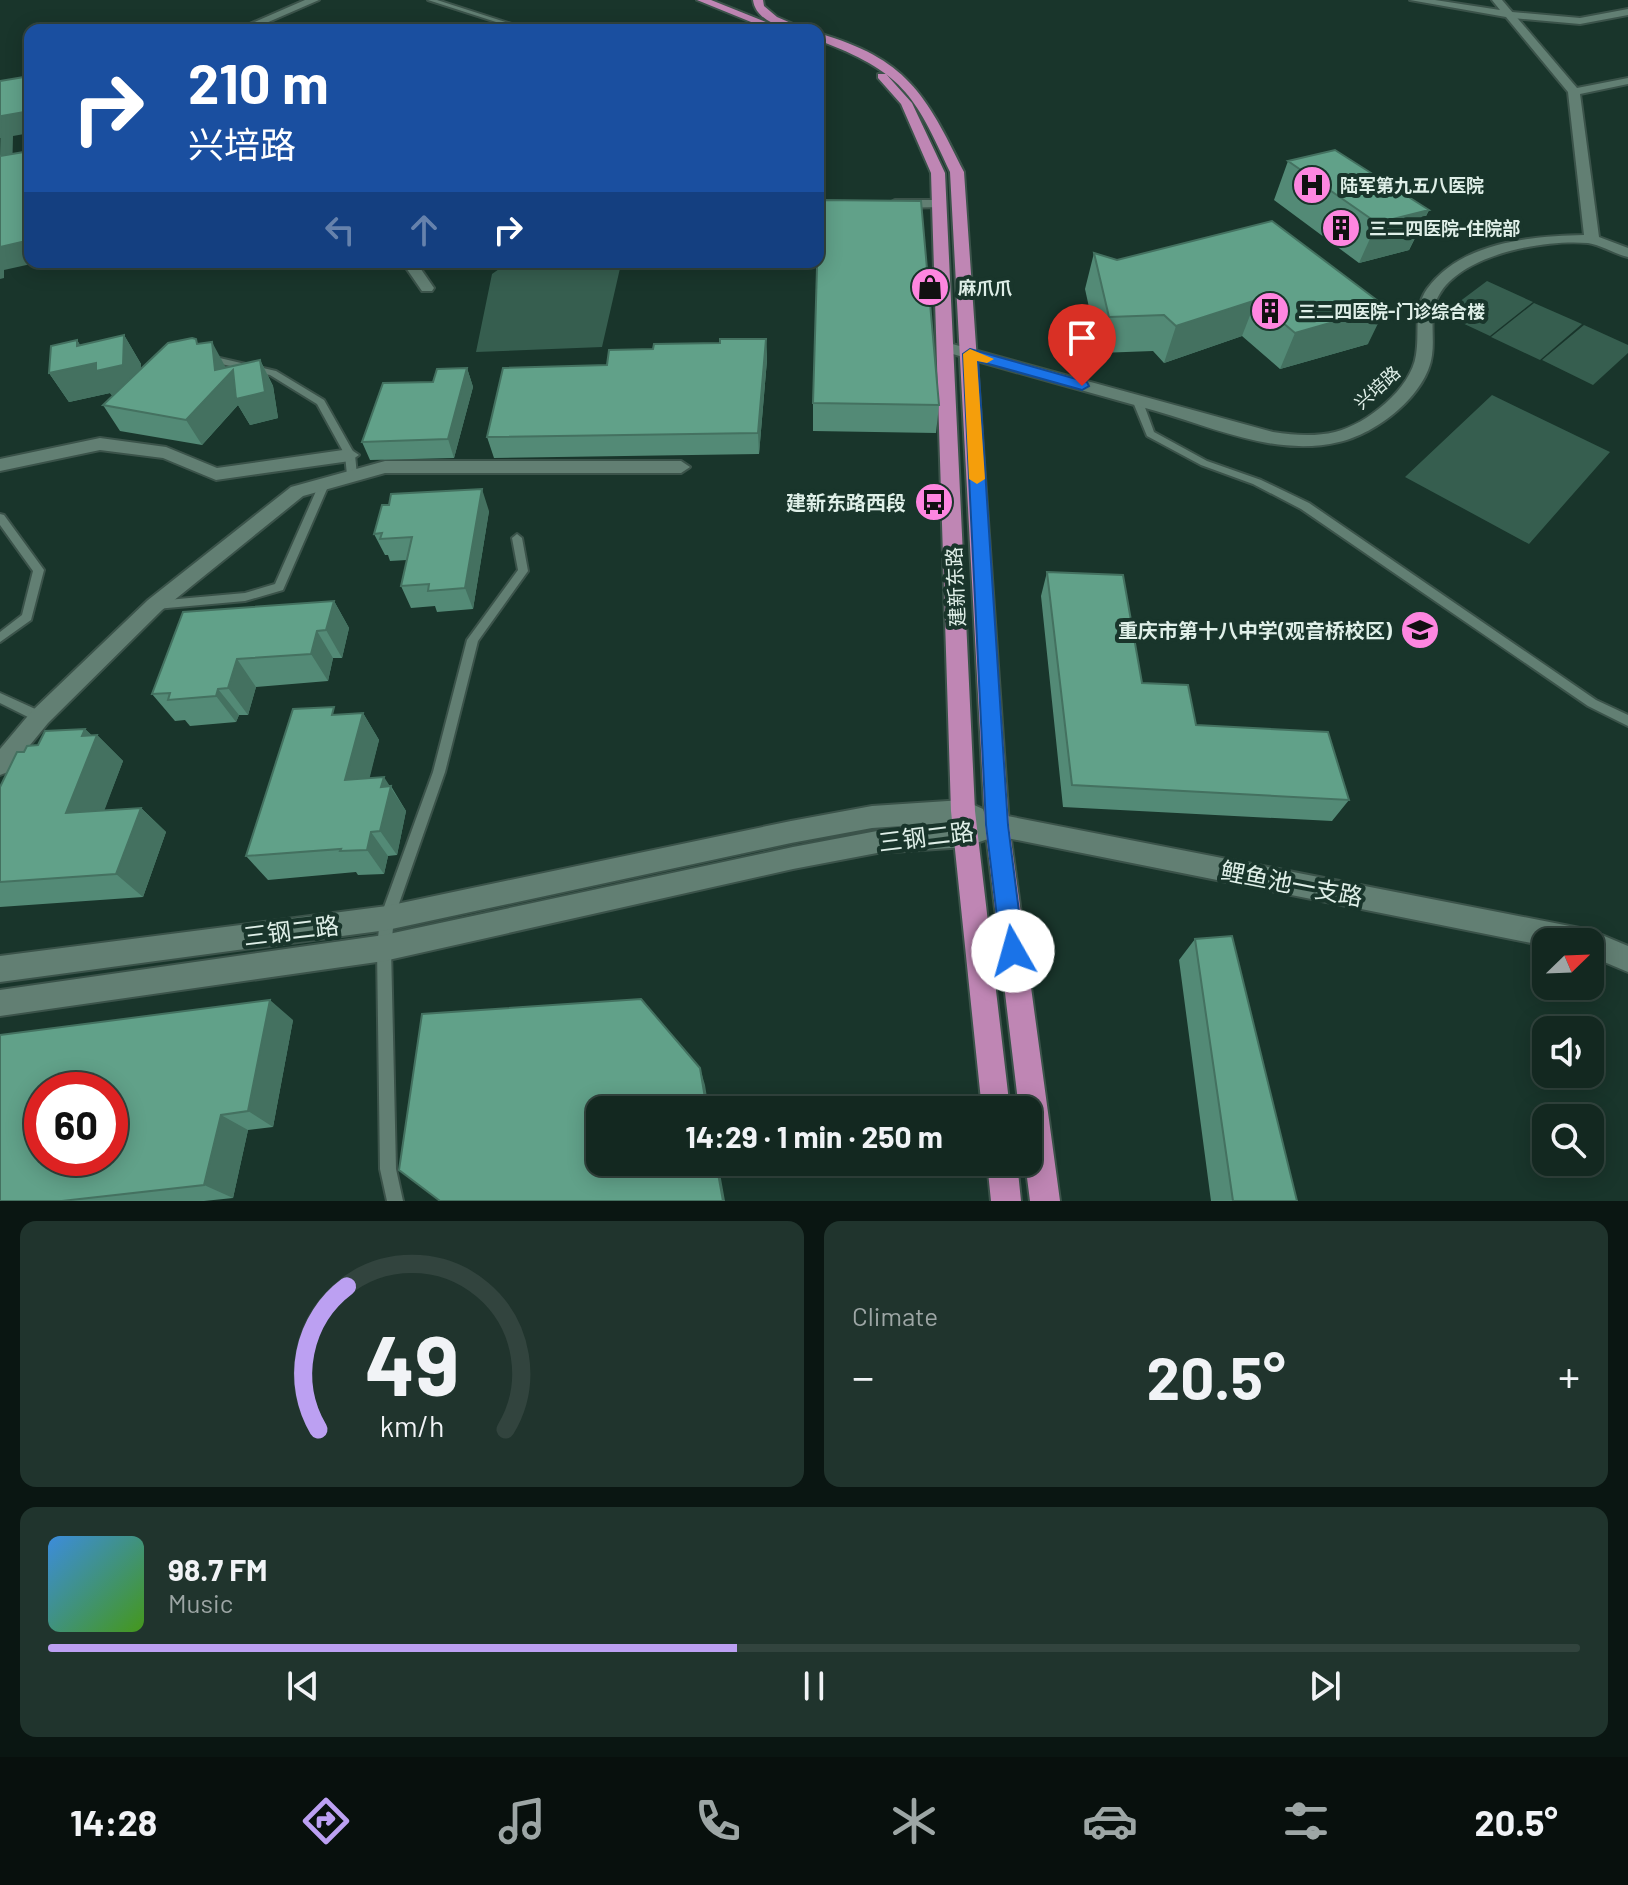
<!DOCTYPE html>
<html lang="en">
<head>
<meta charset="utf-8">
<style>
  :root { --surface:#132820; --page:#20342d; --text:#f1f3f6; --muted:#9da6a5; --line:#32443e; --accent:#bca0f2 }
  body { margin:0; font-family:Barlow,"Noto Sans SC",sans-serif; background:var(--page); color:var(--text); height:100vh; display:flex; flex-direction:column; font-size:30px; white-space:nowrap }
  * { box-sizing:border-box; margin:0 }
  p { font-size:26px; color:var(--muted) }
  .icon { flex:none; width:44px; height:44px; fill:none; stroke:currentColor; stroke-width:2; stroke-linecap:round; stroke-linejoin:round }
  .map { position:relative; height:1201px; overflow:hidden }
  .details { display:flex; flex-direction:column; gap:20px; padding:20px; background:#0a1612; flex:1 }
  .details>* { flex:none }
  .banner { position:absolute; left:24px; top:24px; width:800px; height:244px; border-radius:16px; box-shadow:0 4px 20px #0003,0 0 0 2px var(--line); background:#1a4fa0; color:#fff; overflow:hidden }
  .needle { width:52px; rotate:67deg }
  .buttons { position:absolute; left:1532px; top:928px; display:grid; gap:16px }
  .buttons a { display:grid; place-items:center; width:72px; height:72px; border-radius:16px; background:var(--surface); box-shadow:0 4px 20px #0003,0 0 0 2px var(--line); font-size:40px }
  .speed { position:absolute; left:24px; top:1072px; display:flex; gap:16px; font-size:40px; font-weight:700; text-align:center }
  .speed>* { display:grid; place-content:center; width:104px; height:104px; border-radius:50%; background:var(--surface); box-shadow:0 4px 20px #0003,0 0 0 2px var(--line); line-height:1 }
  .speed .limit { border:12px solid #d22; background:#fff; color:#111 }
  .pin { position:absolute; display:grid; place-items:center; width:68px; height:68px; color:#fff; margin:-82px -34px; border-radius:50% 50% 50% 0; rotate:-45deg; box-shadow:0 0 8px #0007 }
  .pin .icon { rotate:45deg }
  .me { position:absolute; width:88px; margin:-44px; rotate:353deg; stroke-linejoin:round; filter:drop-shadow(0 0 6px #0008) }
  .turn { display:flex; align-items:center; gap:28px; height:168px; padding:0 32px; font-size:36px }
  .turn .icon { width:104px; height:104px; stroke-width:2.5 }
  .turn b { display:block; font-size:56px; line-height:68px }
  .lanes { display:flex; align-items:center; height:76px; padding:0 32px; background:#0003; justify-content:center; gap:40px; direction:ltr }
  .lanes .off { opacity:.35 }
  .big { font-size:60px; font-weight:700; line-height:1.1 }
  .details .tile { flex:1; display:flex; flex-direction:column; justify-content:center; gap:12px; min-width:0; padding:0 28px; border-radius:16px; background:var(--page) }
  .details .dial { align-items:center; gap:0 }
  .dial svg { height:208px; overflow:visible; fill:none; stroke:var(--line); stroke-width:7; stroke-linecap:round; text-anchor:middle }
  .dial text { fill:var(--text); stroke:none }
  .song { display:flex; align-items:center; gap:24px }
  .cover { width:96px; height:96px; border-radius:12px; background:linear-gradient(135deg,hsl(210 70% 55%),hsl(100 70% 35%)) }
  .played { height:8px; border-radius:4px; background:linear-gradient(90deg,var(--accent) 45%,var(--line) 45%) }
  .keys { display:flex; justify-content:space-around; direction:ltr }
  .heat { display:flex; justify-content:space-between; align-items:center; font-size:44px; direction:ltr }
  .details .tiles { flex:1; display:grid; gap:20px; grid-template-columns:1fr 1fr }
  .tile:last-child { grid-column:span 2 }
  .trip { position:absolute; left:586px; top:1096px; width:456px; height:80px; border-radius:16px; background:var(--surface); box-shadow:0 4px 20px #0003,0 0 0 2px var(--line); font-weight:700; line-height:80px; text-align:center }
  .tabs { display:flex; height:128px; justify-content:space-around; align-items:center; background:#08100d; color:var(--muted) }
  .tabs .icon { width:56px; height:56px }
  .tabs .selected { color:var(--accent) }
  .tabs b { font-size:36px; color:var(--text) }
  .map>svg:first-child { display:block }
  .green { fill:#365e4f }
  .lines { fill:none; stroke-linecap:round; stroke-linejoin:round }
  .service-casing { stroke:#3b534a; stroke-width:4 }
  .minor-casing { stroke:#3b534a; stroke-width:4 }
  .tertiary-casing { stroke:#3b534a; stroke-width:4 }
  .primary-casing { stroke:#3b534a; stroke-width:4 }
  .service { fill:#627f73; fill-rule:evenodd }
  .minor { fill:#627f73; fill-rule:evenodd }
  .tertiary { fill:#627f73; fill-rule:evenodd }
  .primary { fill:#bf86b4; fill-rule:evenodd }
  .wall { fill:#538a76 }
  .shaded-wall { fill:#447160 }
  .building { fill:#61a189; stroke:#447160; stroke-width:2; fill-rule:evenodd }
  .route { fill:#1a73e8; stroke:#114b97; stroke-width:2 }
  .slow { fill:#f59e0b }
  .labels { text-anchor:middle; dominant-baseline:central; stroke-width:8; stroke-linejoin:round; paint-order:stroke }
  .far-poi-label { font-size:18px; font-weight:bold; fill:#dfefe8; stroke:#19352b; text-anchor:start }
  .far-street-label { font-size:18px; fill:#dfefe8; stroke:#19352b }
  .poi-label { font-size:20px; font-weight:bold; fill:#dfefe8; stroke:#19352b; text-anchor:end }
  .street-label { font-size:20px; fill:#dfefe8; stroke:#19352b }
  .near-street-label { font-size:24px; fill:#dfefe8; stroke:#19352b }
</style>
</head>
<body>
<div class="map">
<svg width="1628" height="1201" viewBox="0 0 1628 1201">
  <rect width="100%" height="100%" fill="#19352b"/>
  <path class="green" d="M509,262L621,264L602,347L476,352L492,274Z
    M1487,281L1533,302L1490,336L1443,314Z
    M1534,303L1582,324L1540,360L1491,337Z
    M1584,325L1628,345V353L1593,385L1542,360Z
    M1492,395L1610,452L1529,544L1405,477Z"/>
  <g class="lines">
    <defs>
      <path id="service" d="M428,0H437L530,30H521Z
        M211,356L276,371L324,400L355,455L357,475L355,477H349L347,475L345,455L317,404L270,375L208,361V357Z
        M1138,399L1143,402L1154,432L1207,461L1261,480L1309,503L1596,700L1628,715V726L1588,706L1301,509L1253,484L1201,465L1147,436L1133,402Z
        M325,479L330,482L283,590L245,601L156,609L152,608L150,605L152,602L156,601L245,593L275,584L320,482Z
        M0,514L4,515L44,570L31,620L0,642V632L22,615L33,571L0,525Z
        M517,534L522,538L528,571L478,641L445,772L394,918L391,948L396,1169L403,1201H387L380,1169L377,948L380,918L433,772L467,640L518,570L512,538Z
        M0,693L44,713L46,717L44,721L40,722L36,721L0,703Z"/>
      <path id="minor" d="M305,0H319L250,30H236Z
        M1628,9V15L1580,24L1512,18L1507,15L1512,12L1580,18Z
        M939,200L946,204L944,207L895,208L888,204L895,200Z
        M402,262H416L434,288L432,291H422Z
        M100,438L166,447L217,468L350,449L359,455L350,461L216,480L163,458L100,450L0,471V459Z
        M385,461H681L690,467L681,473H385L303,496L162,610L48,723L8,772L0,775V749L32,711L148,600L291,487Z
        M997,814L1590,930L1628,946V972L1590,956V942H1546V946L997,836L989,833L985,825L989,817Z"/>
      <path id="tertiary" d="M1410,0H1435L1500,10L1492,0H1502L1577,88L1628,78V84L1580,94L1599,237L1628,248V257C1615,254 1601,245 1588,243C1545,239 1462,254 1439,295C1428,313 1435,335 1432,355C1427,395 1376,434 1339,442C1277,457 1215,428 1156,411C1084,391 1011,371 939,350V344L945,342L1273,432C1294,435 1314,437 1335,432C1367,424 1411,389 1416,355C1420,333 1413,309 1427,289C1461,242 1531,236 1584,235L1568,92L1506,17Z
        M963,800L983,809L986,818L997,814L1005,817L1009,825L1005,833L965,847L877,853L793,869L384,961L0,1016V990L384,935L793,847L877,831L968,824L962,822L872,828L791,843L387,930L0,982V956L387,906L791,821L872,806Z"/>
      <path id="primary" d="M697,0H711L786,30H771Z
        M753,0H763L764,6L777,17L807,30C788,30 756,23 753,0Z
        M818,33C907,59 925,93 964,172L1009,825L1060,1201H1030L1025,1162H1028V1110H1019L985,825L950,172C914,93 902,72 818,40Z
        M878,74H886L912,103L945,173L975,811L1010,1110H982L951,811L931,173L901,104L878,78Z
        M987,1162H1017L1021,1201H991Z"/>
    </defs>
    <use href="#service" class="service-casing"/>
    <use href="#minor" class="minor-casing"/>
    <use href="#tertiary" class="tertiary-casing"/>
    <use href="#primary" class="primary-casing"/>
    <use href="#service" class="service"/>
    <use href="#minor" class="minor"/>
    <use href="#tertiary" class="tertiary"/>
    <use href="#primary" class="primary"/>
  </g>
  <path class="wall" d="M1288,161L1429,210L1409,250L1359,263L1274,200Z
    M1272,221L1368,344L1280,369L1242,336L1164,363L1153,351L1099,353L1085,289L1094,253L1117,260Z
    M124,335L141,364V369L199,344L226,368L260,360L273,386L278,418L250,425L238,405L202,445L120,431L103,405L113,396L110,393L69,402L49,373L77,340L80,345Z
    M766,339L767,360L759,454L494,458L487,437L607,365L653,349Z
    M467,368L473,387L454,458L370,460L362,442L433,382Z
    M813,403L939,405L936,433L813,431Z
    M489,511L473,609L437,612L435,606L411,608L401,586L407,560L390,561L388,555H385L374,534Z
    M1047,572L1142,683L1196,725L1349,800L1332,821L1063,807L1041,596Z
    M334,601L349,628L342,658H333L328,681L256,687L248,715H239L236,722L190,726L185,720L175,721L152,694Z
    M363,713L379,740L369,778L391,786L406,811L397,855L388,856L384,874L358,875L356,872L268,880L246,856Z
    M85,729L92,736L97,735L123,761L104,810L141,808L166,832L143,897L0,907V787L24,752Z
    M1195,939L1297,1201H1211L1179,960Z
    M293,1020L273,1127L248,1130L233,1198L204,1201H0Z"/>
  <path class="shaded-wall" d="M30,111V133L13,136L12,177L0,158L1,116Z
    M30,180V262H40L4,270V278L0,279V247L27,181Z
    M1429,210L1409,250L1359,263L1377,223Z
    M1256,300L1242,336L1164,363L1176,326Z
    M1386,307L1368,344L1280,369L1295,333Z
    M124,335L141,364V393L115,400L110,393L69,402L49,373L77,346V340L92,364Z
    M766,339L767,360L759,454L758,433Z
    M212,342L226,368L233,370L260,360L273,386L278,418L250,425L238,405L202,445L186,420L215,370Z
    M467,368L473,387L454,458L448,439Z
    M482,489L489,511L473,609L465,588Z
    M334,601L349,628L342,658L326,630Z
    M317,631L333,658L328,681L311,654Z
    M237,659L256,687L248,715L228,688Z
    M218,689L239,715L236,722L216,696Z
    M363,713L379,740L363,805L345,780Z
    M85,729L96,739L97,735L123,761L94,838L66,813L82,736Z
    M384,777L406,811L397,855L380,831L381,787Z
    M141,808L166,832L143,897L116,874Z
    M371,832L388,856L384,874L367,850Z
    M270,1000L293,1020L273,1127L248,1111Z
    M700,1068L705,1085L709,1110H707Z
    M221,1115L248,1130L233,1198L204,1185Z
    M716,1162H718L725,1201H723Z"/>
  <path class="building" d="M30,76V111L1,116L0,138V81Z
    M1335,150L1429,210L1377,223L1288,161Z
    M30,151V180L27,181L26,241L0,247V156Z
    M819,200L921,201L939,405L813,403Z
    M1272,221L1386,307L1295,333L1256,300L1176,326L1164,315L1109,317L1094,253L1117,260Z
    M124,335L123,365L96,371V363L49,373L51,346L77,340V346Z
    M192,338L196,339L197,344L212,342L215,370L260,360L265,392L236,399L233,370L186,420L103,405L168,343Z
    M720,339H766L758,433L487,437L503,368L607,365L609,350L653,349L654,344L720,343Z
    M467,368L448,439L362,442L383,383L433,382L437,369Z
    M482,489L465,588L428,591L429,584L401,586L412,537L380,539L382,533L374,534L382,505H389L391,494Z
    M1047,572L1123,575L1142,683L1188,685L1196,725L1328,732L1349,800L1072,785Z
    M334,601L326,630L317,631L311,654L237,659L228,688L218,689L216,696L168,700L170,693L152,694L183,612Z
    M334,707L332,715L363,713L345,780L384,777L381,787L391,786L380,831L371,832L367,850L340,851L341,849L246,856L293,709Z
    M85,729L82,736L97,735L66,813L141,808L116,874L0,882V787L17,752H24L27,746L38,745L45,731Z
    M1232,936L1297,1201H1233L1195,939Z
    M641,999L700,1068L707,1110H600V1162H716L723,1201H440L399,1170L422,1014Z
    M270,1000L248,1111L221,1115L204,1185L62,1201H0V1035ZM42,1090H110V1158H42Z"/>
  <path class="route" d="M970,349L1087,382L1089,386L1082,390L978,361L1008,825L1024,951L1021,959L1013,962L1005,959L1001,951L986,825L963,354Z"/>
  <path class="slow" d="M970,349L994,359L987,363L977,361L985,479L977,484L969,479L963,354Z"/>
  <defs>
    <symbol id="hospital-disc" viewBox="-11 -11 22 22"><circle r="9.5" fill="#fe86e0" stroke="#19352b"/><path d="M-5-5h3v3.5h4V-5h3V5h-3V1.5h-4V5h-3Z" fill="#111"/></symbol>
    <symbol id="building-disc" viewBox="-11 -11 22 22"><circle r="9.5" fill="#fe86e0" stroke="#19352b"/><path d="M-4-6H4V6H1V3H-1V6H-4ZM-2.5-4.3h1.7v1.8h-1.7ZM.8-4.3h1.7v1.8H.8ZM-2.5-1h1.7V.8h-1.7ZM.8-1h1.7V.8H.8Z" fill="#111"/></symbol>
    <symbol id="shop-disc" viewBox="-11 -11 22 22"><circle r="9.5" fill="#fe86e0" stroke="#19352b"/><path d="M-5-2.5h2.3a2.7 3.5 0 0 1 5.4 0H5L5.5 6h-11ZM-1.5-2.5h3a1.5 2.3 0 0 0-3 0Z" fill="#111"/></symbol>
    <symbol id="bus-disc" viewBox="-11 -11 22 22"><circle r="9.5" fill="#fe86e0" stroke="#19352b"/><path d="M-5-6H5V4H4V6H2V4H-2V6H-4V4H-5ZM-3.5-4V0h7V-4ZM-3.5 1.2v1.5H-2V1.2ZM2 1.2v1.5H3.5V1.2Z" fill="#111"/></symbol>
    <symbol id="school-disc" viewBox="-11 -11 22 22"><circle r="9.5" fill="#fe86e0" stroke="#19352b"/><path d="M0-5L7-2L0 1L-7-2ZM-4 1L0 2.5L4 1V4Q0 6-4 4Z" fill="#111"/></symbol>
  </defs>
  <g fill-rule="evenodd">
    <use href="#hospital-disc" x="1290" y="163" width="44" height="44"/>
    <use href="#building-disc" x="1319" y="206" width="44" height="44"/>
    <use href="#shop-disc" x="908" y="265" width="44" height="44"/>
    <use href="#building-disc" x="1248" y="289" width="44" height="44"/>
    <use href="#bus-disc" x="912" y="480" width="44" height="44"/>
    <use href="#school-disc" x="1398" y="608" width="44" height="44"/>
  </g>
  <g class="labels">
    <g class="far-poi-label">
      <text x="1340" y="185">陆军第九五八医院</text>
      <text x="1369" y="228">三二四医院-住院部</text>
      <text x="958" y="287">麻爪爪</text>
      <text x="1298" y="311">三二四医院-门诊综合楼</text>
    </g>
    <g class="far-street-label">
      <text transform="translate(1377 387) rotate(-42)">兴培路</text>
    </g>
    <g class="poi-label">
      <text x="906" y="502">建新东路西段</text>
      <text x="1392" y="630">重庆市第十八中学(观音桥校区)</text>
    </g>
    <g class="street-label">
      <text transform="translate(955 587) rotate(-93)">建新东路</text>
    </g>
    <g class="near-street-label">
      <text transform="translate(926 836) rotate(-7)">三钢二路</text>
      <text transform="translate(1292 883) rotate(11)">鲤鱼池一支路</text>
      <text transform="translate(291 930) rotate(-7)">三钢二路</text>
    </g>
  </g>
</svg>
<div class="buttons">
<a><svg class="needle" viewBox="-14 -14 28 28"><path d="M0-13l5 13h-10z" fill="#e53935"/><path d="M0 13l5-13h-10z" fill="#9da6a5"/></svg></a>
<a><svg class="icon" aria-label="sound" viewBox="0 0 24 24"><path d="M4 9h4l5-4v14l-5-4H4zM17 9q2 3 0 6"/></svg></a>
<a><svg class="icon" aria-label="search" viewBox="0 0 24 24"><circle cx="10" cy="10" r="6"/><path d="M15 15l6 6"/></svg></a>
</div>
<div class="speed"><div class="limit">60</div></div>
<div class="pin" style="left:1082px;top:386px;background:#d93025"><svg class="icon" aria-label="arrive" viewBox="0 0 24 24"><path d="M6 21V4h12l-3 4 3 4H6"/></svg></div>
<svg class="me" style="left:1013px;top:951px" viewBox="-20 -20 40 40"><circle r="19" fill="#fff"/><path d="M0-13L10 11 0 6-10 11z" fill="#1a73e8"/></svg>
<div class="trip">14:29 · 1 min · 250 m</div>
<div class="banner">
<div class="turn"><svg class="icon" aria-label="right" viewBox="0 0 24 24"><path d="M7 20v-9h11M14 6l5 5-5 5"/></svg><div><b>210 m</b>兴培路</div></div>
<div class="lanes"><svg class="icon off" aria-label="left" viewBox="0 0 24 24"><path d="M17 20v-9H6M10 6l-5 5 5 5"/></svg><svg class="icon off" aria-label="ahead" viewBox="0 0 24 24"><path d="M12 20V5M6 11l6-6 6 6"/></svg><svg class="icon" aria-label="right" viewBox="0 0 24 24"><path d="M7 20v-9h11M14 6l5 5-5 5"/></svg></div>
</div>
</div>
<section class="details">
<div class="tiles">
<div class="tile dial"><svg viewBox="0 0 100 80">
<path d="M14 69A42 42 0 1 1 86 69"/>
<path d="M14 69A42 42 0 0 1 25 14" stroke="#bca0f2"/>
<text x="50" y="56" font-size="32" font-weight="700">49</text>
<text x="50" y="72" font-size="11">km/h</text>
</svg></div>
<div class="tile"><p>Climate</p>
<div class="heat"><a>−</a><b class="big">20.5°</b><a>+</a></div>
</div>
<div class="tile">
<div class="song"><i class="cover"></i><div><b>98.7 FM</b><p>Music</p></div></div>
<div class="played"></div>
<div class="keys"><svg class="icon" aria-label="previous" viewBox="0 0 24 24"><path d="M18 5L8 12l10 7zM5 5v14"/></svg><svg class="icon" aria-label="pause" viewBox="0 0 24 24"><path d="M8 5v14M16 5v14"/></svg><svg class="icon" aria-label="next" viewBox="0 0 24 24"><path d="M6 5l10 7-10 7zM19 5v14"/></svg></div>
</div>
</div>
</section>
<nav class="tabs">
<b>14:28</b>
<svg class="icon selected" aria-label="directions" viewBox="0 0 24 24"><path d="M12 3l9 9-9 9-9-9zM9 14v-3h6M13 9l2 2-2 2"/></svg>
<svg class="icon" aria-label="music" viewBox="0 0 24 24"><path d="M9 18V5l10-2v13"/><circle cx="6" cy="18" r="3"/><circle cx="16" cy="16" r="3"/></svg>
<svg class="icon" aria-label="phone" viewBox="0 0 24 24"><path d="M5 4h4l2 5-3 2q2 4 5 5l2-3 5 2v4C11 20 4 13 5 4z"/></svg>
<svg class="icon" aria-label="climate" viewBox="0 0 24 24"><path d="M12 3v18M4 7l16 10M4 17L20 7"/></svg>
<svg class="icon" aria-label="car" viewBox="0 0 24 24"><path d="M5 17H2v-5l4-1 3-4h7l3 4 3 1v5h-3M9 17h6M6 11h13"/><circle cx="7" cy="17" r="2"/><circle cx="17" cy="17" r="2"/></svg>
<svg class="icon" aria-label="filters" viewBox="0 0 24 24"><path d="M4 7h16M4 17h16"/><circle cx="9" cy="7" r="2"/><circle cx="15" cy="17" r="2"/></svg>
<b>20.5°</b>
</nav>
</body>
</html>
